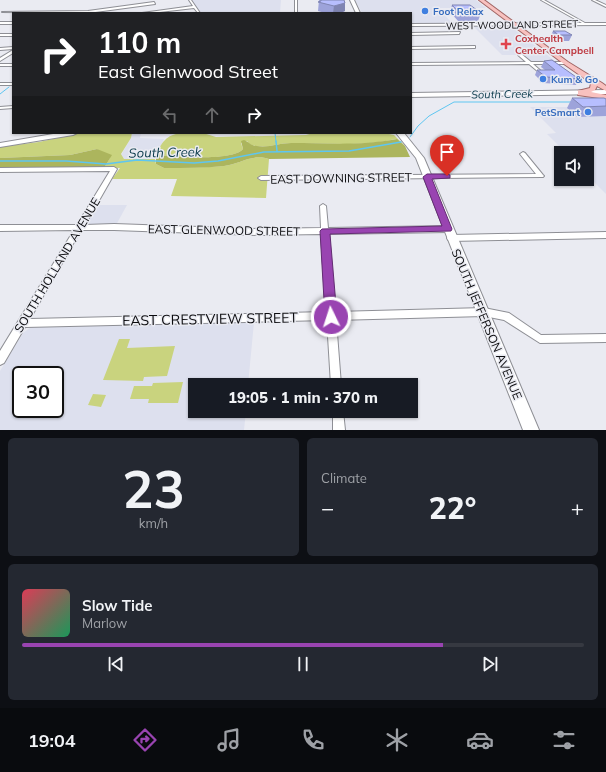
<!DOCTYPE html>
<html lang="en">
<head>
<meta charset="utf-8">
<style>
  :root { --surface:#171b24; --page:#242831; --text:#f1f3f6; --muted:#9ea1a6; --line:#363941; --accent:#9944b1 }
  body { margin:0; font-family:Mulish,sans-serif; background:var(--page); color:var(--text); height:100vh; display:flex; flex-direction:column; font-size:15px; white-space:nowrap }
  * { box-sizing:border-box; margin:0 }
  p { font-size:13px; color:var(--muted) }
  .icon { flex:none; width:22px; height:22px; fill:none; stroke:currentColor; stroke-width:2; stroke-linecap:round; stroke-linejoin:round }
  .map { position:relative; height:430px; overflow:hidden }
  .panel { display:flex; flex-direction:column; gap:8px; padding:8px; background:#0d0f14; flex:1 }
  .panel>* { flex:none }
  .top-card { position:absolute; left:12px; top:12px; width:400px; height:122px; border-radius:0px; box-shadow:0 1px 3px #0004; background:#202124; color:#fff; overflow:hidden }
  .tools { position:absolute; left:554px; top:146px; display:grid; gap:8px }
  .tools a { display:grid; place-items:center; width:40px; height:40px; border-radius:0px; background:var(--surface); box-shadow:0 1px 3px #0004; font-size:20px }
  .speed { position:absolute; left:12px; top:366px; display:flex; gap:8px; font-size:20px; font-weight:700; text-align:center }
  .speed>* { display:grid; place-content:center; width:52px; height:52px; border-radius:50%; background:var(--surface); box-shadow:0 1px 3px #0004; line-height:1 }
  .speed .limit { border:2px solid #111; border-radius:6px; background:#fff; color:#111 }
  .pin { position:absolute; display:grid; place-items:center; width:34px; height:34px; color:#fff; margin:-41px -17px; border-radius:50% 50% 50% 0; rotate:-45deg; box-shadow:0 0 4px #0007 }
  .pin .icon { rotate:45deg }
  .me { position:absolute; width:44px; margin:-22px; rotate:356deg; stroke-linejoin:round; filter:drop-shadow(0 0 3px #0008) }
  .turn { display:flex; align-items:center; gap:14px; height:84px; padding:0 20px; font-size:18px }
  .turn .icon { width:52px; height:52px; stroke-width:2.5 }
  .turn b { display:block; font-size:28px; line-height:34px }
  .lanes { display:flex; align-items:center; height:38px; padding:0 20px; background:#0003; justify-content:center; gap:20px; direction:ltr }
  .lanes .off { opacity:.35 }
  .big { font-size:30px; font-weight:800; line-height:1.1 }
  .panel .widget { flex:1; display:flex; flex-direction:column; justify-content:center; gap:6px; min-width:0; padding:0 14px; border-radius:6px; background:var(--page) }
  .panel .dial { align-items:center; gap:0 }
  .dial b { font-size:52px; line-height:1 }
  .song { display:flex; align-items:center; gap:12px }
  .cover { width:48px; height:48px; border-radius:6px; background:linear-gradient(135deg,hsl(350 70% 55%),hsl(150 70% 35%)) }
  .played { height:4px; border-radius:2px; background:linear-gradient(90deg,var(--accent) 75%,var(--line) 75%) }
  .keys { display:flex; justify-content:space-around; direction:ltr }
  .heat { display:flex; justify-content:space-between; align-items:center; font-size:22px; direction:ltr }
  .panel .tiles { flex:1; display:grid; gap:8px; grid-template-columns:1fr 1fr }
  .widget:last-child { grid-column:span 2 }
  .trip { position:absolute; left:188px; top:378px; width:230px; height:40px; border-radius:0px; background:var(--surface); box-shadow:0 1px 3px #0004; font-weight:800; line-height:40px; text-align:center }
  .dock { display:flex; height:64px; justify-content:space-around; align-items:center; background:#090b0e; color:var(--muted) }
  .dock .icon { width:28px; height:28px }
  .dock .on { color:var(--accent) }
  .dock b { font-size:18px; color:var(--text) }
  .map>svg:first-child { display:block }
  .built { fill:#dde0ee; fill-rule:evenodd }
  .green { fill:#c9d37e }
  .forest { fill:#acb55d }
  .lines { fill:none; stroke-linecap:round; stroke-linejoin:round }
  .stream-far1 { stroke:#5ec6f1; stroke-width:1 }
  .stream { stroke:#5ec6f1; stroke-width:1.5 }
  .street-casing { stroke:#8e8f95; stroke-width:2 }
  .secondary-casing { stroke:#8e8f95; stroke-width:2 }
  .primary-casing { stroke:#a26665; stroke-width:2 }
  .street { fill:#fff; fill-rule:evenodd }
  .secondary { fill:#fff; fill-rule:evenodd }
  .primary { fill:#f8c1bf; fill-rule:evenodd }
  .wall { fill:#9da3da }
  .shaded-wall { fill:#8085b2 }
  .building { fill:#b7befe; stroke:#8085b2 }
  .route { fill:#9944b1; stroke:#632c73 }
  .shop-dot { fill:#3f7fe0; stroke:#eaebf2; stroke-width:1.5 }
  .health-dot { fill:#e0444e; stroke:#eaebf2; stroke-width:1.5 }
  .labels { text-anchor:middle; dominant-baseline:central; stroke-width:3; stroke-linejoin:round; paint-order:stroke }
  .far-shop-label { font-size:10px; font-weight:bold; fill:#366cbe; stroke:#eaebf2; text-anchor:start }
  .far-street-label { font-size:10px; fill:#0b0b0e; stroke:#eaebf2 }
  .far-health-label { font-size:10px; font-weight:bold; fill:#be3a42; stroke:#eaebf2; text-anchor:start }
  .far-water-label { font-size:11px; font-style:italic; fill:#09394a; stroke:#eaebf2 }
  .street-label { font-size:12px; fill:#0b0b0e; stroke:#eaebf2 }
  .water-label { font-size:13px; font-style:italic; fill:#09394a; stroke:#eaebf2 }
  .near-street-label { font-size:14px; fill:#0b0b0e; stroke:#eaebf2 }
</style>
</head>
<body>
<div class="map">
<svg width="606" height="430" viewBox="0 0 606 430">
  <rect width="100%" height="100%" fill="#eaebf2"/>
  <path class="built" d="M191,0H281L280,13H201Z
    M355,0H476L486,8H438L453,24H411V13H362Z
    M473,26H510L556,62H531L522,55H502Z
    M530,107H606V194L587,175V153H566L547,134L556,133Z
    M132,133H141L140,138L164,139L155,159H124L121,155L131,138Z
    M96,205H127L116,225H86Z
    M254,322L248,385H195V411H246L244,430H0V371L23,333L31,327ZM21,375H55V409H21Z"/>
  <path class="green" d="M80,133H132L131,138L121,154L124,159H155L156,164L164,168C184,167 204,168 224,166C240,164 253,153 269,159L266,198L171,196L177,179H112L120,168H104L110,158L97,149L70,155L0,158V147L39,142Z
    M181,133H203L216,137L306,135L313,133H384L394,135L405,146L396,139C361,147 327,143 291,143C280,143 268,148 257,146C252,146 249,144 247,141L241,143L243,149C232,162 174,156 156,155C162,142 166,135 181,133Z
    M119,339H130L127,348L175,346L167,376L144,377L143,381L103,380Z
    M183,382L178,403H148L149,399H130L134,386H152L153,383Z
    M93,394L106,395L101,407L88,405Z"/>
  <path class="forest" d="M397,139L405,146L410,157L269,159C253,153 240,164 224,166C204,168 184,168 164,168L156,164V155C173,156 232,162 243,149L241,141L244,140C249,142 251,146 257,146C268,148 280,143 291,143C327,143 361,146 397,139Z
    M97,149L112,155L104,168L0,167V158L70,155Z"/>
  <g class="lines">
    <path class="stream-far1" d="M0,94L9,87
      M275,133L276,142
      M410,137L418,126L429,116L454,102H571"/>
    <path class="stream" d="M276,141L277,151
      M0,161H66L106,164L137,160L194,163L218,161L264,152L349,151L401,142"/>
    <defs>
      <path id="street" d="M189,0H191L200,13H198L194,8L151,13H142L193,6Z
        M295,0H297V13H295Z
        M541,0H544L585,23H606V25L411,26V24L582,23Z
        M592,0H595L606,5V7Z
        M154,2L155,4L88,13L2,12L88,11Z
        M0,22H13V24H0Z
        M460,32L459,34L411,35V33Z
        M0,34H13V36H0Z
        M475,46V48H474L411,49V47Z
        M13,47V49L0,50V48Z
        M13,50V53L0,61V58Z
        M518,53H520L531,62H566L568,63L566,64H533L542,72V74H541L529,64L411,65V63L526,62L518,55Z
        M0,64H13V66H0Z
        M0,83H13V85H0Z
        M13,106V108L0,109V107Z
        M523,152L525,153L543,175L544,176L543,177L261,180L258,178L261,176L536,174L520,154Z
        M114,167L117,169L85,225L114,224L259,229L321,228L320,206L323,204L326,206L328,228L448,226L451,227L452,229L451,231L448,232L329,234L335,312L484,308L509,313L541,335L606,334V342L540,343L504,320L484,316L336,320L341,385H331L327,320L25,327L4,363L0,365V351L74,230L0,231V225H77L110,171L0,172V168ZM81,230H114L259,235L321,234L326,312L30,319Z
        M606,232V238L451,241L448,240L447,238L448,236L451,235Z
        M333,411H343L345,430H333Z"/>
      <path id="secondary" d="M350,0H354L360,13H356Z
        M606,90V94L411,97V93Z
        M59,133H77L73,135L0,147V143Z
        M396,133H404L424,158L539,430H523L416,158Z"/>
      <path id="primary" d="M479,0H484L568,62L602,83L606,86V91L597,86L595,90L591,92L606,95V99L578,95V91L590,88L591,83L564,64Z"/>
    </defs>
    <use href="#street" class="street-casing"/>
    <use href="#secondary" class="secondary-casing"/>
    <use href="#primary" class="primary-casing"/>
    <use href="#street" class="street"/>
    <use href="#secondary" class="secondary"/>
    <use href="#primary" class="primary"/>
  </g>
  <path class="wall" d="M319,0H344L345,3V11L340,13H325L318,11Z
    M452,5L481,13L478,21H471V22H459L450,12Z
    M553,31L572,35L569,41H556L550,37Z
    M544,61L579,79L576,85L543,83L535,75L537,70H545L541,67Z
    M572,98L606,99V116L577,117L567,108Z"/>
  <path class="shaded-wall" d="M345,3V11L340,13H333L334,6Z"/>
  <path class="building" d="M321,0H344L345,3L334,6L318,2L321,1Z
    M452,5H470L481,13L472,14L473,15H461Z
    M553,31H565L572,35H559Z
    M552,60L579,79L546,77L537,70H555L544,61Z
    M572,98H604L606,99V106L583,107Z"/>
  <path class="route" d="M447,174L450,175V178L432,179L452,229L451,231L330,234L337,317L335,321L331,322L327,321L325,317L320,231L322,229L442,226L423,177L427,174Z"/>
  <g class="shop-dot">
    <circle cx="425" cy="11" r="4"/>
    <circle cx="543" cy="79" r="4"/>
    <circle cx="588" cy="112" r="4"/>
  </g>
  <path class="health-dot" d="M504 38h4v4h4v4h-4v4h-4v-4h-4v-4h4z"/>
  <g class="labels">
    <g class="far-shop-label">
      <text x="433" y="11">Foot Relax</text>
      <text x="551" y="79">Kum &amp; Go</text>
      <text x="580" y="112" text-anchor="end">PetSmart</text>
    </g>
    <g class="far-street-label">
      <text transform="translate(512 25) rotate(-1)">WEST WOODLAND STREET</text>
    </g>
    <g class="far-health-label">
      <text x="515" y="38">Coxhealth<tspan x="515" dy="12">Center Campbell</tspan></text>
    </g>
    <g class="far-water-label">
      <text transform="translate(502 94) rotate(-1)">South Creek</text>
    </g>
    <g class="street-label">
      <text transform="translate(341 178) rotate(-1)">EAST DOWNING STREET</text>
      <text transform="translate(224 230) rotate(1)">EAST GLENWOOD STREET</text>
      <text transform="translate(57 265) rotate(-59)">SOUTH HOLLAND AVENUE</text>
      <text transform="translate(487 324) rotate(67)">SOUTH JEFFERSON AVENUE</text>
    </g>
    <g class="water-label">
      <text transform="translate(165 152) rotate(-1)">South Creek</text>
    </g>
    <g class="near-street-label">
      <text transform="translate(210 319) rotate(-1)">EAST CRESTVIEW STREET</text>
    </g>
  </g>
</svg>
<div class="tools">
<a><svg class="icon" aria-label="sound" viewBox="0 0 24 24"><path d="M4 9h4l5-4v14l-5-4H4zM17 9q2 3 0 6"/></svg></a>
</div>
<div class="speed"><div class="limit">30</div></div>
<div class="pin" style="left:447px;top:176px;background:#d93025"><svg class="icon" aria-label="arrive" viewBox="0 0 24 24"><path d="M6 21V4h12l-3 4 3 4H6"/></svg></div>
<svg class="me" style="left:331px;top:317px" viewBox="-20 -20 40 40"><circle r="17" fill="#9944b1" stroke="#fff" stroke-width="3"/><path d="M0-11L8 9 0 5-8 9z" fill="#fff"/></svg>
<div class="trip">19:05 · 1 min · 370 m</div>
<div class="top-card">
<div class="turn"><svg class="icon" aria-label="right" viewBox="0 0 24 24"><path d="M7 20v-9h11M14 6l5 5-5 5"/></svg><div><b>110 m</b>East Glenwood Street</div></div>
<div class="lanes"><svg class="icon off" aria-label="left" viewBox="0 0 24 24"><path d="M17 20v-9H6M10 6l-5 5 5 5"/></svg><svg class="icon off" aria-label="ahead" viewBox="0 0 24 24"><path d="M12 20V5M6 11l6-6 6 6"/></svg><svg class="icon" aria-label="right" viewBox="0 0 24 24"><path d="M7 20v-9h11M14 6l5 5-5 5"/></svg></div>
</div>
</div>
<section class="panel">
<div class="tiles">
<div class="widget dial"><b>23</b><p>km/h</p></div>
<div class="widget"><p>Climate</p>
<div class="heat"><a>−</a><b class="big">22°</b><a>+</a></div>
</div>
<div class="widget">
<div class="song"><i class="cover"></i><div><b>Slow Tide</b><p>Marlow</p></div></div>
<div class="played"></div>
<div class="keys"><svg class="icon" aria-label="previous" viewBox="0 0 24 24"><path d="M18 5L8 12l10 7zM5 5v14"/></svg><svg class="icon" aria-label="pause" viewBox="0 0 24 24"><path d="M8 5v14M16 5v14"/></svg><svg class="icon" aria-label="next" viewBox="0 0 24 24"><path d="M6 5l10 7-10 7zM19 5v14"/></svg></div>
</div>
</div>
</section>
<nav class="dock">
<b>19:04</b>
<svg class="icon on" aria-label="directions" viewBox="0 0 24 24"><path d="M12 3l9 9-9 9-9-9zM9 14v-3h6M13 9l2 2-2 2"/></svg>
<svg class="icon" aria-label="music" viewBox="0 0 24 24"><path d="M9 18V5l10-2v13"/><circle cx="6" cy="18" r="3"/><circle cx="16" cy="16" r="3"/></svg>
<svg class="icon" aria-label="phone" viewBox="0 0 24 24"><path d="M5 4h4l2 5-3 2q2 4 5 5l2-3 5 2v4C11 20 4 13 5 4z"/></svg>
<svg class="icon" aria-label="climate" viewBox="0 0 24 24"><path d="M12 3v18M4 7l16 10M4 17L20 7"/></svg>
<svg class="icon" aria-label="car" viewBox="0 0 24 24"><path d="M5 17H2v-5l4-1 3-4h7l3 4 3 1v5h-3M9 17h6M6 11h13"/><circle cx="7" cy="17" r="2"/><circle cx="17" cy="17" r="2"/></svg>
<svg class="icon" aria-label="filters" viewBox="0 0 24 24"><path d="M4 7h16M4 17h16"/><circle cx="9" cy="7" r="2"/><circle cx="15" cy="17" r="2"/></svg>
</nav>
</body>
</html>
